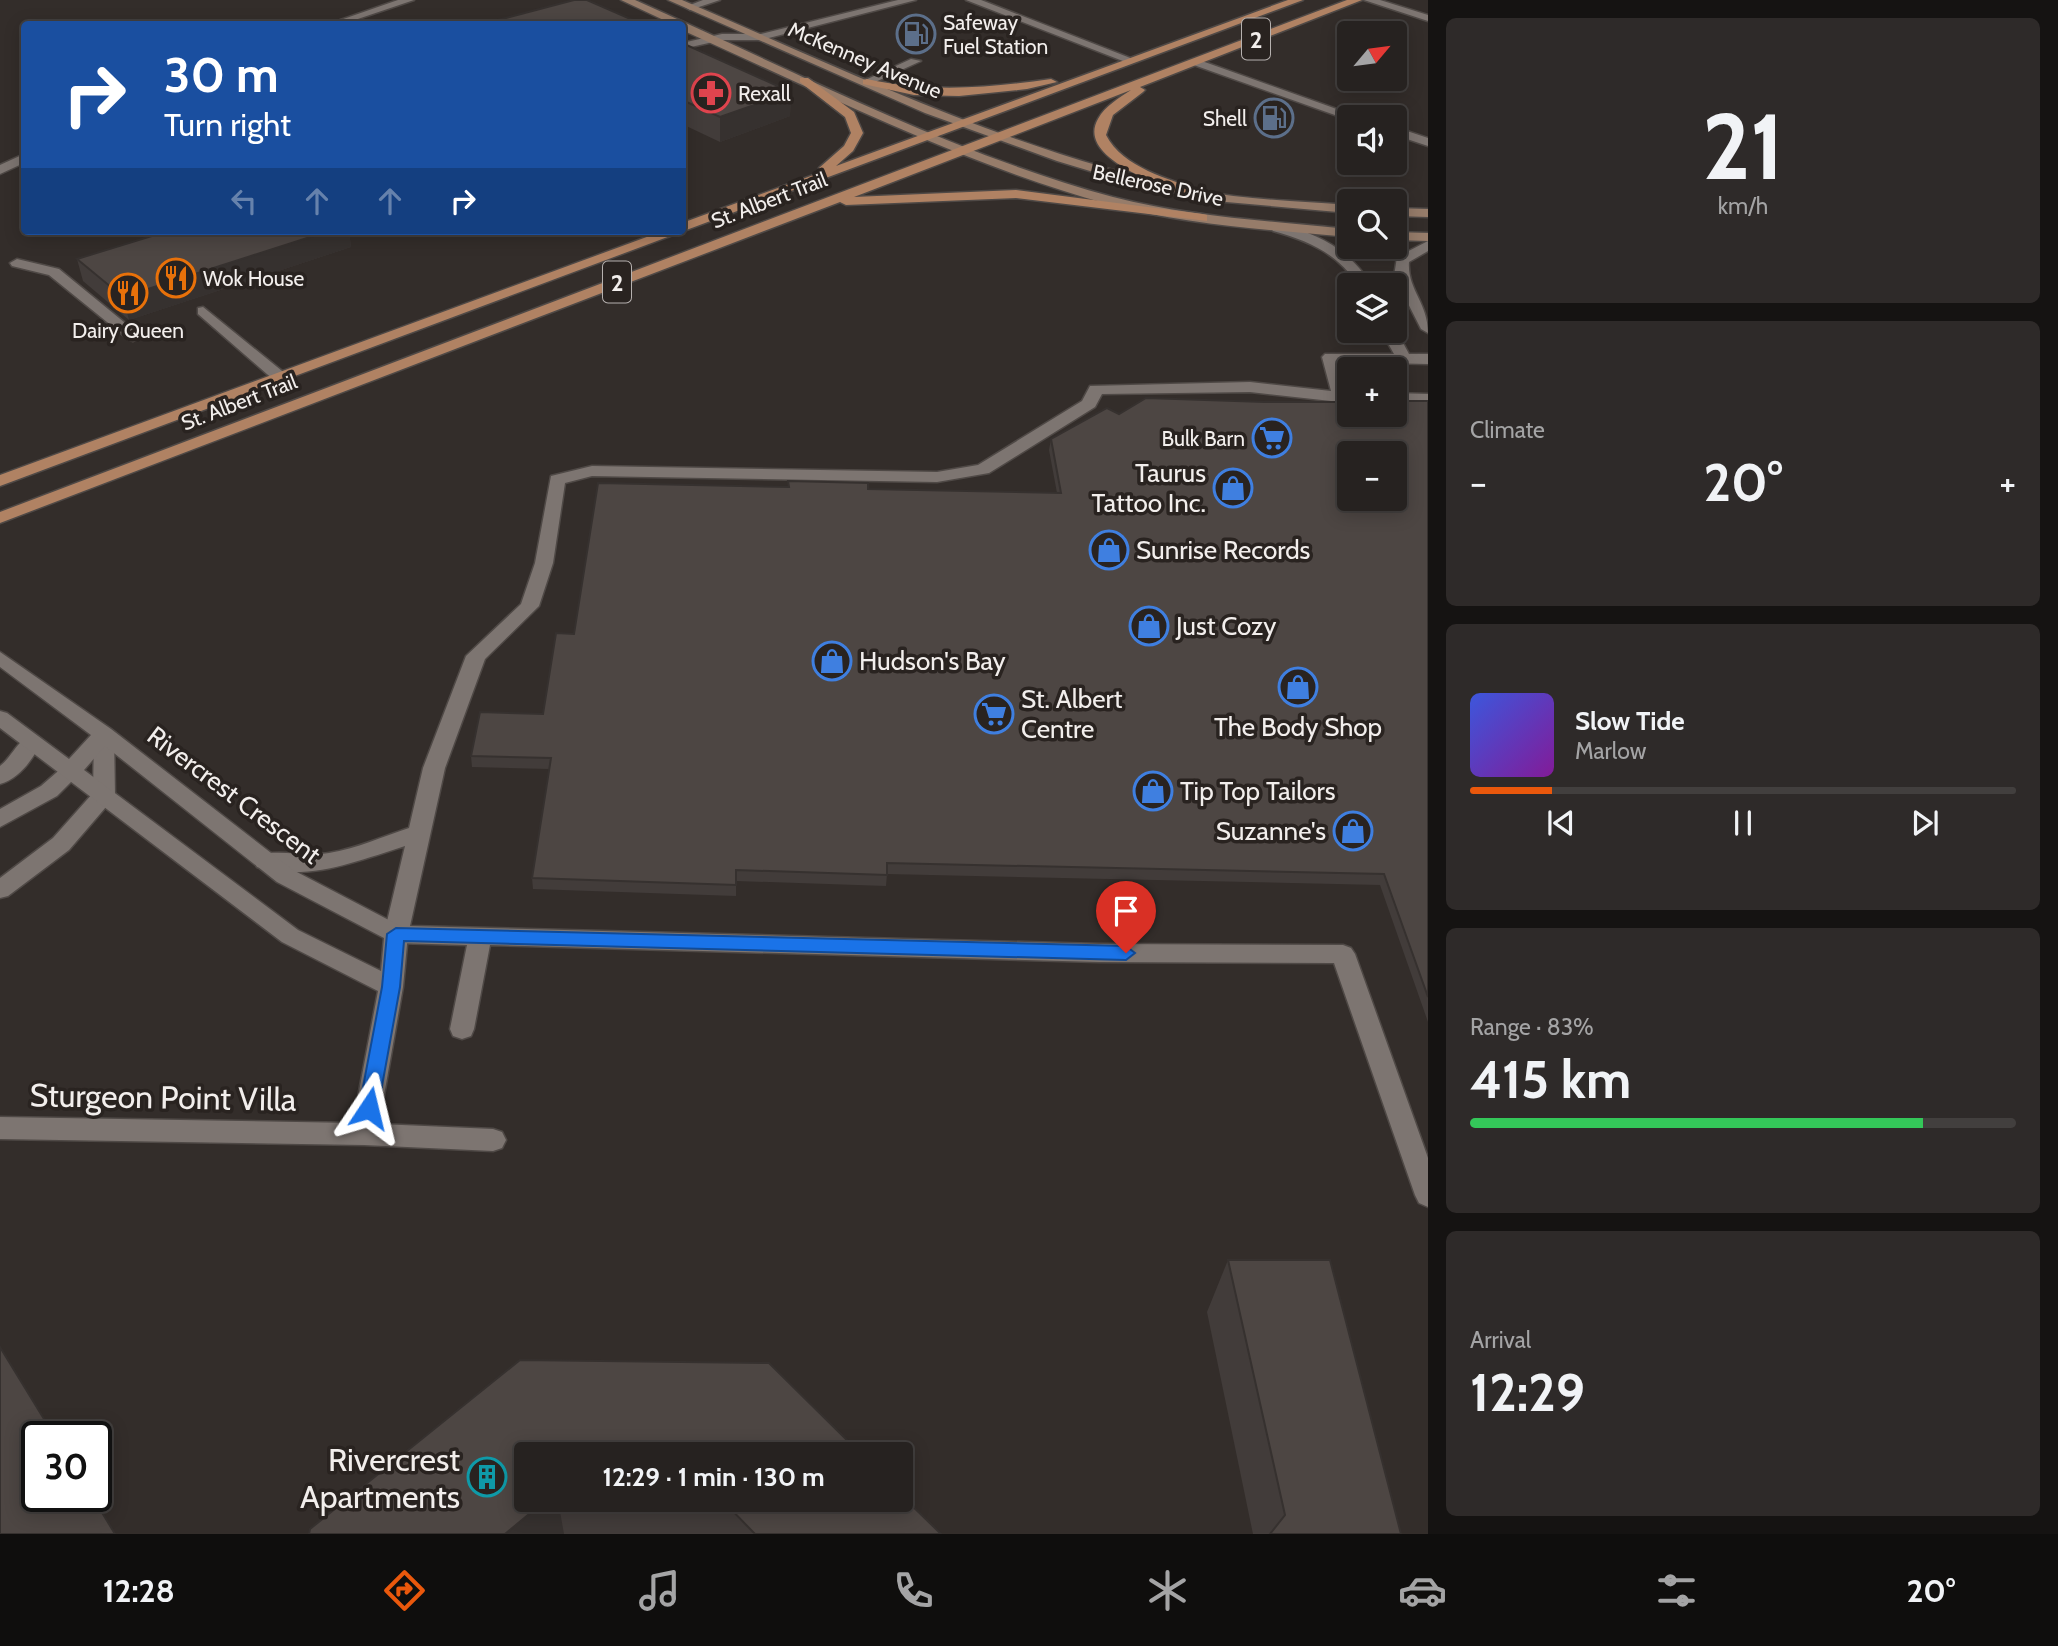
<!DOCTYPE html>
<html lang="en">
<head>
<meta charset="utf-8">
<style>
  :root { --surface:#262220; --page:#2e2a29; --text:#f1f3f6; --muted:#a4a4a5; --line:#423f3e; --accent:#ea580c }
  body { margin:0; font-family:Cabin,sans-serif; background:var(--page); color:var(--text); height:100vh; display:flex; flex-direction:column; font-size:26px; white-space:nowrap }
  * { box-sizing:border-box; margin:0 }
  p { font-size:23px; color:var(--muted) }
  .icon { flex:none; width:38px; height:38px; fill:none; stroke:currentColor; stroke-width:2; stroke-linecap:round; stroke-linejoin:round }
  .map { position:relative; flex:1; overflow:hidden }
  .drawer { display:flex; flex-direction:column; gap:18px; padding:18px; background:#151312; width:630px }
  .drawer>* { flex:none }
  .top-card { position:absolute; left:21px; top:21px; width:665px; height:214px; border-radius:7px; box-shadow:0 4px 18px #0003,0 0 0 2px var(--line); background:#1a4fa0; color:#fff; overflow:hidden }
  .needle { width:46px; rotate:61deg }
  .tools { position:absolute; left:1337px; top:21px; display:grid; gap:14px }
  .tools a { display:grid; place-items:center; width:70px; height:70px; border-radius:7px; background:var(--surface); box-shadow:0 4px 18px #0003,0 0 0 2px var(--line); font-size:35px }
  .speed { position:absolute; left:21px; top:1421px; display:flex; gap:14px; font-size:35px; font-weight:700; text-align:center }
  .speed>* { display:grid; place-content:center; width:91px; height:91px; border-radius:50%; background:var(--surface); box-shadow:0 4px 18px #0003,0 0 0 2px var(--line); line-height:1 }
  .speed .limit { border:4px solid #111; border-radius:10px; background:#fff; color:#111 }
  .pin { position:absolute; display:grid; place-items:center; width:60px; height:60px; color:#fff; margin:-72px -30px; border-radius:50% 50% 50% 0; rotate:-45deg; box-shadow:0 0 7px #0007 }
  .pin .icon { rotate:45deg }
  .me { position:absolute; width:77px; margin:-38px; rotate:10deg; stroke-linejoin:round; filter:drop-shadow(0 0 5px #0008) }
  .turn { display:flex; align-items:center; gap:24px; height:147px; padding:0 28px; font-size:32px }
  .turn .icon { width:91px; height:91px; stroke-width:2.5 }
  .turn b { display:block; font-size:49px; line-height:60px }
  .lanes { display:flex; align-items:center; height:66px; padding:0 28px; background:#0003; justify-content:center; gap:35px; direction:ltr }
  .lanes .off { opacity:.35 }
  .big { font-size:52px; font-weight:700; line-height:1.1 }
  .drawer .tile { flex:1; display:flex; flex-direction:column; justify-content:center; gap:10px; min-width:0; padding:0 24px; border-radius:10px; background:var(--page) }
  .drawer .dial { align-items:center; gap:0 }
  .dial b { font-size:91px; line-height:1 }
  .song { display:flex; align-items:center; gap:21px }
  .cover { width:84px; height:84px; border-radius:10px; background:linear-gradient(135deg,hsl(230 70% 55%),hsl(290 70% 35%)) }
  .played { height:7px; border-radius:4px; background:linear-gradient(90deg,var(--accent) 15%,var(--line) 15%) }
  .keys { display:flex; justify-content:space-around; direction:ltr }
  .heat { display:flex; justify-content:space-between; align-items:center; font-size:38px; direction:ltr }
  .charge { height:10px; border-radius:5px; background:linear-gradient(90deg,#34c759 83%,var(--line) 0) }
  .trip { position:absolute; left:514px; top:1442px; width:399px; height:70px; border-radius:7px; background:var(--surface); box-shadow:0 4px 18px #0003,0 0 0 2px var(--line); font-weight:700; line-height:70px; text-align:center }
  .menu { display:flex; height:112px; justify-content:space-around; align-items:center; background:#0f0e0d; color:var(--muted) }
  .menu .icon { width:49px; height:49px }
  .menu .current { color:var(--accent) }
  .menu b { font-size:32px; color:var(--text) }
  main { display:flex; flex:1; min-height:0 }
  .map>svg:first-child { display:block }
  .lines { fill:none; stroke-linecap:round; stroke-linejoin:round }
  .service-casing { stroke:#4f4946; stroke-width:3 }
  .minor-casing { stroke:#4f4946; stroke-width:3 }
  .tertiary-casing { stroke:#4f4946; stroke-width:3 }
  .secondary-casing { stroke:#4f4946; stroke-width:3 }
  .primary-casing { stroke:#4f4946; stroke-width:3 }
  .service { fill:#7d7571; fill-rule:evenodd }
  .minor { fill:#7d7571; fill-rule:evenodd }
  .tertiary { fill:#7d7571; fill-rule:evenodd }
  .secondary { fill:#967c6a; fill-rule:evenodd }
  .primary { fill:#b08263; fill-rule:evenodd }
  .wall { fill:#423c3a }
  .shaded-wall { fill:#36312f }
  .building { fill:#4d4643; stroke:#36312f; stroke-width:2; fill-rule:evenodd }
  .route { fill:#1a73e8; stroke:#114b97; stroke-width:2 }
  .labels { text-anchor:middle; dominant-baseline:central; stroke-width:7; stroke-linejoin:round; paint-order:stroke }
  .far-poi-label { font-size:21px; fill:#f2eeec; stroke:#292320; text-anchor:start }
  .far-street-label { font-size:21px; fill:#f2eeec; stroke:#292320 }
  .shield { fill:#292320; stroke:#b6b1af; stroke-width:2 }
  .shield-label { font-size:24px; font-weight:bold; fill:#f2eeec }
  .poi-label { font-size:26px; fill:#f2eeec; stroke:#292320; text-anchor:start }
  .street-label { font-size:26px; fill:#f2eeec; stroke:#292320 }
  .near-street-label { font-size:32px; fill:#f2eeec; stroke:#292320 }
  .near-poi-label { font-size:32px; fill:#f2eeec; stroke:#292320; text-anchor:end }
</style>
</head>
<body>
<main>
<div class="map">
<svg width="1428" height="1534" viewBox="0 0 1428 1534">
  <rect width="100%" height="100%" fill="#332d2a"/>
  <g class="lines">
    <defs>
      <path id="service" d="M703,0H720L690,10L685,7Z
        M898,0H916L761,40H722L682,49V43L722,34H761Z
        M966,0H981L1138,61L1128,63Z
        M1364,0H1380L1428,15V21Z
        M911,59L921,61L871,84L861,82Z
        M1191,60H1199L1359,117L1349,120L1191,64Z
        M1395,127L1428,138V146L1395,135Z
        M1278,224C1320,234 1348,249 1372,285H1358C1337,253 1309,241 1273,231L1271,228Z
        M1428,241V251L1409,262C1407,289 1428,303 1428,333L1421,329L1394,276L1397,257Z
        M17,259L59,269L141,336L133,341L128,339L49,275L12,266L10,263Z
        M203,307L287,375V381H275L198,314V308Z
        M1395,328L1409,354H1428V364L1339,362L1349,403L1250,392L1102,394L1095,407L989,473L937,482L592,476L565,483L553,563L539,606L485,659L445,768L410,926L1099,944L1343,945L1351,948L1355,954L1428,1158V1207L1419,1203L1415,1195L1334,963L1099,962L490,945L474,1029L471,1036L462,1039L453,1036L450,1029L467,945L396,943L388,940L384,934L405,846C357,861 308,882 257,867L254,861L257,855C279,849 306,857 329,853C356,849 384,836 409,828L423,768L466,656L521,604L535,563L551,476L592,466L937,472L978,465L1082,401L1090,386L1250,382L1331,391L1322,357L1325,354H1394L1381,331Z
        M1395,393L1428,394V404L1395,403Z
        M104,727L114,734L115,795L112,800L69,850L8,896L0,898V878L53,838L93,793L94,734Z
        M32,735L42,742C32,759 21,778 0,784V766C12,757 18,739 32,735Z
        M71,764L78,766L82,771L57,796L0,827V809L41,786L64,766Z"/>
      <path id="minor" d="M0,652L111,729L293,870L404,928L408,934L403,987L379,1124L493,1129L502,1132L506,1140L502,1148L493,1151L364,1145L0,1139V1117L353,1123L378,991L282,942L0,728V711L7,713L69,759L91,735L0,667ZM105,746L277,882L384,938L381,971L298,930L84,770Z"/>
      <path id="tertiary" d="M398,0H414L343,24H329Z
        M24,154V163L0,174V165Z"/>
      <path id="secondary" d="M621,0H635C791,69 947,152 1113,197C1190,217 1271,221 1349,229V237C1270,230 1186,225 1108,204C960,163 822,93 682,30V24H672Z
        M668,0H682C849,72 1016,153 1195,190C1246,200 1298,201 1349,205V213L1215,201L1123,181L1057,161L925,113Z
        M1395,208L1428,209V217L1395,216Z
        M1395,232L1428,233V241L1395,240Z"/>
      <path id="primary" d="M1288,0H1303L0,486V475L663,231H682V223L819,173V168L844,146L851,133L845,117L800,82V78H808L854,112L863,133L853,151L836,166Z
        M1347,0H1362L1140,87L1145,90L1143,92L1113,115L1106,135C1123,168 1169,179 1202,191V197H1192C1167,187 1075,159 1098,119C1105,106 1119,98 1131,90L854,197L1016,190L1202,214L1207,215V221L1016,198L846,205L840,202L0,523V512Z
        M867,79C930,93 988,88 1051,79L1057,82L1027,89L959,96L914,95L863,84V80Z"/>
    </defs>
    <use href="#service" class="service-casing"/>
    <use href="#minor" class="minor-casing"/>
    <use href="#tertiary" class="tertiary-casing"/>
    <use href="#secondary" class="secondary-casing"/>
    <use href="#primary" class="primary-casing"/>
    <use href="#service" class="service"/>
    <use href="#minor" class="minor"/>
    <use href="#tertiary" class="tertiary"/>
    <use href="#secondary" class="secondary"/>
    <use href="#primary" class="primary"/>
  </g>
  <path class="wall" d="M682,43L791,92L790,116L720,142L682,124Z
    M168,231H349L351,247L129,320L83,281L77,259Z
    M1428,401V1022L1380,885L887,874L886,886L736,881V896L533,889L532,878L549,769L472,767L471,756L543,714L574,634L868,489L1057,493L1049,450L1051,439L1119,414L1265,402Z
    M1228,1260L1401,1534H1253L1207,1312Z
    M527,1454V1500H901L941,1534H309Z"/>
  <path class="shaded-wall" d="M791,92L790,116L720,142V117Z
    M329,231H349L351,247L129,320L123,297Z
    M546,1500H558L564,1534H505Z"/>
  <path class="building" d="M574,0H587L642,24H483Z
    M682,43L791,92L720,117L682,100Z
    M168,231H329L123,297L77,259Z
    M1146,398L1265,402H1349V415H1395V401H1428V997L1384,874L887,863V875L736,870V885L532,878L551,758L471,756L480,712L543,714L556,633L574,634L598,483L789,487L788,481L868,483V489L1061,493L1051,439L1107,408L1119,414ZM1349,453H1395V499H1349Z
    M1228,1260H1330L1401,1534H1270L1285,1515Z
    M0,1347L55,1437H37V1496H92L115,1534H0Z
    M520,1360L769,1363L861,1454H527V1500H546L505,1534H309L310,1529Z
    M901,1495L941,1534H755L722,1500H901Z"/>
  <path class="route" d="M396,928L1126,946L1135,953L1126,960L404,941L400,987L378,1108L376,1114H362L359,1108L382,987L387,934Z"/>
  <defs>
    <symbol id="fuel-ring" viewBox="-11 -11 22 22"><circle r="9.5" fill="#292320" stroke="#5c6f8a" stroke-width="1.5"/><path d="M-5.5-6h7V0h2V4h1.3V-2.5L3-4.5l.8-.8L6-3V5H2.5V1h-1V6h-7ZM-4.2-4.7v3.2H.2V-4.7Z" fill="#5c6f8a"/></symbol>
    <symbol id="pharmacy-ring" viewBox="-11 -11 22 22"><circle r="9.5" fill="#292320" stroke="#e0444e" stroke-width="1.5"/><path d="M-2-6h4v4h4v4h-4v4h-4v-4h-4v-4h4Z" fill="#e0444e"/></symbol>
    <symbol id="restaurant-ring" viewBox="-11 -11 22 22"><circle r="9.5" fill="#292320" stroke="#e8710a" stroke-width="1.5"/><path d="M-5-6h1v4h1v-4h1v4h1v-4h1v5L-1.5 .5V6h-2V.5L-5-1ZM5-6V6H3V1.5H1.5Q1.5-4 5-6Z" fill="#e8710a"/></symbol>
    <symbol id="supermarket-ring" viewBox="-11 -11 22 22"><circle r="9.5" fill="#292320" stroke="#3f7fe0" stroke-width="1.5"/><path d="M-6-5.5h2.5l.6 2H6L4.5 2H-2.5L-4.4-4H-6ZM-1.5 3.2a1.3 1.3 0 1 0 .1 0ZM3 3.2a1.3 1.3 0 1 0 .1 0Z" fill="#3f7fe0"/></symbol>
    <symbol id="shop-ring" viewBox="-11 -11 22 22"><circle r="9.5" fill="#292320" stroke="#3f7fe0" stroke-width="1.5"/><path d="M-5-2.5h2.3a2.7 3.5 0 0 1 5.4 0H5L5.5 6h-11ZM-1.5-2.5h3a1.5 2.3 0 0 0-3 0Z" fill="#3f7fe0"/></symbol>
    <symbol id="building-ring" viewBox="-11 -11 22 22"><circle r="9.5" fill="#292320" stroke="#0f9aa8" stroke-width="1.5"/><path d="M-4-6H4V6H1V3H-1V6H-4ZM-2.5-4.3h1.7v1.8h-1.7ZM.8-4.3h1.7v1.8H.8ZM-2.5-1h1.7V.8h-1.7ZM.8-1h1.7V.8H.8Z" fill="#0f9aa8"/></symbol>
  </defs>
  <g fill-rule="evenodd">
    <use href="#fuel-ring" x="894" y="12" width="44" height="44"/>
    <use href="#pharmacy-ring" x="689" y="71" width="44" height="44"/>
    <use href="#fuel-ring" x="1252" y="96" width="44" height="44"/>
    <use href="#restaurant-ring" x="154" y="256" width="44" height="44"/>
    <use href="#restaurant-ring" x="106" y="271" width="44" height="44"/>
    <use href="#supermarket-ring" x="1250" y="416" width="44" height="44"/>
    <use href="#shop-ring" x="1211" y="466" width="44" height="44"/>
    <use href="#shop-ring" x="1087" y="528" width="44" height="44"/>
    <use href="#shop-ring" x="1127" y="604" width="44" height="44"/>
    <use href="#shop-ring" x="810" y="639" width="44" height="44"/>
    <use href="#shop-ring" x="1276" y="665" width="44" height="44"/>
    <use href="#supermarket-ring" x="972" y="692" width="44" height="44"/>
    <use href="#shop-ring" x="1131" y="769" width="44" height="44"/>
    <use href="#shop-ring" x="1331" y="809" width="44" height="44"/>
    <use href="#building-ring" x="465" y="1455" width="44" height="44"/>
  </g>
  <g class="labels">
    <g class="far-poi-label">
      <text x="943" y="22">Safeway<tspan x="943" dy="24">Fuel Station</tspan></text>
      <text x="738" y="93">Rexall</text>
      <text x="1247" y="118" text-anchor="end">Shell</text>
      <text x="203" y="278">Wok House</text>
      <text x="128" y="330" text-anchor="middle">Dairy Queen</text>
      <text x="1245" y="438" text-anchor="end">Bulk Barn</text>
    </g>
    <g class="far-street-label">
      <text transform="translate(865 60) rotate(23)">McKenney Avenue</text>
      <text transform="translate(1158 185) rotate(12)">Bellerose Drive</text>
      <text transform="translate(769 200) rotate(-21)">St. Albert Trail</text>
      <text transform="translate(239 402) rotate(-21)">St. Albert Trail</text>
    </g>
    <g class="shield">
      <rect x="1242" y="18.5" width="28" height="41" rx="5"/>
      <rect x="603" y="261.5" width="28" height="41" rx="5"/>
    </g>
    <g class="shield-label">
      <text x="1256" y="39">2</text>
      <text x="617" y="282">2</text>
    </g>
    <g class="poi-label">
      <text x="1206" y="473" text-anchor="end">Taurus<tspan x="1206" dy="30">Tattoo Inc.</tspan></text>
      <text x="1136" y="550">Sunrise Records</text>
      <text x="1176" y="626">Just Cozy</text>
      <text x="859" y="661">Hudson's Bay</text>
      <text x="1021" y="699">St. Albert<tspan x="1021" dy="30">Centre</tspan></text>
      <text x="1298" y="727" text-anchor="middle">The Body Shop</text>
      <text x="1180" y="791">Tip Top Tailors</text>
      <text x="1326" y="831" text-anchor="end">Suzanne's</text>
    </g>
    <g class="street-label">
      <text transform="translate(234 795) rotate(37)">Rivercrest Crescent</text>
    </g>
    <g class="near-street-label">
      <text transform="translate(163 1097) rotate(1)">Sturgeon Point Villa</text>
    </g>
    <g class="near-poi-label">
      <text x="460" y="1459">Rivercrest<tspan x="460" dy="37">Apartments</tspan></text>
    </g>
  </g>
</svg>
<div class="tools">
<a><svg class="needle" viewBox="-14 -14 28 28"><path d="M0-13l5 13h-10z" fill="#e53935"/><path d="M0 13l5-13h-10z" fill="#a4a4a5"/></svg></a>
<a><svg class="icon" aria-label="sound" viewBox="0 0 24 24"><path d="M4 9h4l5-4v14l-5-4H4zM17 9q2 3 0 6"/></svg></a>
<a><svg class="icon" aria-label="search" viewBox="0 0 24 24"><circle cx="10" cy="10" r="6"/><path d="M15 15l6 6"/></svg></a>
<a><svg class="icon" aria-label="layers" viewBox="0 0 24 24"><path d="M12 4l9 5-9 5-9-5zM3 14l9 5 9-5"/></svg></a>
<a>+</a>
<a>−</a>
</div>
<div class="speed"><div class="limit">30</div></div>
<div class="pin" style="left:1126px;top:953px;background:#d93025"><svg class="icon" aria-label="arrive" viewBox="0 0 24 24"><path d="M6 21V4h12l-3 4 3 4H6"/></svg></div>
<svg class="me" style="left:369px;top:1108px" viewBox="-20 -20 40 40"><path d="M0-17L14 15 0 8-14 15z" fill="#1a73e8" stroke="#fff" stroke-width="4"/></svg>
<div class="trip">12:29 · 1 min · 130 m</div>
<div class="top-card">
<div class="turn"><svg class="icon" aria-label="right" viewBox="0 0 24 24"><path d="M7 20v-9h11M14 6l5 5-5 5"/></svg><div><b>30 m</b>Turn right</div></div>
<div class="lanes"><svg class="icon off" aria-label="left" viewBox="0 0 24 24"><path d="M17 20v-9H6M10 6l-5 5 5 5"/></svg><svg class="icon off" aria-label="ahead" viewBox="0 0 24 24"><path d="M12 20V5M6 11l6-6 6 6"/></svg><svg class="icon off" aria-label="ahead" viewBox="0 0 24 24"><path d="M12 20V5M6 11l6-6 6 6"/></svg><svg class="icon" aria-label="right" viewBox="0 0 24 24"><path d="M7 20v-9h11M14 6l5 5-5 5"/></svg></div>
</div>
</div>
<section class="drawer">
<div class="tile dial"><b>21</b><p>km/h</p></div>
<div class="tile"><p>Climate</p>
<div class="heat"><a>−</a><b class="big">20°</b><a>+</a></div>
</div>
<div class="tile">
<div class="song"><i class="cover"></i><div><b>Slow Tide</b><p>Marlow</p></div></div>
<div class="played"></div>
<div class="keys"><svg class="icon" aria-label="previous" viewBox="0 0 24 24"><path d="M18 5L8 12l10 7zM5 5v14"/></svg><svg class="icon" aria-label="pause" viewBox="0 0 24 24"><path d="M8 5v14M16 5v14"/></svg><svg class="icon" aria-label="next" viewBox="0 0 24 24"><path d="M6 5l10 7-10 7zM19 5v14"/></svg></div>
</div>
<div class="tile"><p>Range · 83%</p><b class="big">415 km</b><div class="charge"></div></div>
<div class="tile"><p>Arrival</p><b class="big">12:29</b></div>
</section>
</main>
<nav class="menu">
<b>12:28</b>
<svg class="icon current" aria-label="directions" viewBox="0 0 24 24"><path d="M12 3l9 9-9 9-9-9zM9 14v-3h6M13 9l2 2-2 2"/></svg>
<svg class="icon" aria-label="music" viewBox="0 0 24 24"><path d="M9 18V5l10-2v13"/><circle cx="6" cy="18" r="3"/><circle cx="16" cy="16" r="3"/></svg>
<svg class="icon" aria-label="phone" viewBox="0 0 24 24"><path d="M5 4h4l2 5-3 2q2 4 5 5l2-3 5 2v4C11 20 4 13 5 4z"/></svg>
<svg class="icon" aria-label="climate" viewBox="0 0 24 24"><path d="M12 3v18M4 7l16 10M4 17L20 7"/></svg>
<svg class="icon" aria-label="car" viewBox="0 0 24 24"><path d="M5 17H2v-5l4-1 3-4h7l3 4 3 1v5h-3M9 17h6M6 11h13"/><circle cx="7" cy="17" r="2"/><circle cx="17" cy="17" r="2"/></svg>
<svg class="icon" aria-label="filters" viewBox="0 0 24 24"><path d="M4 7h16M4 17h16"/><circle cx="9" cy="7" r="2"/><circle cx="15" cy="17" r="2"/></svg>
<b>20°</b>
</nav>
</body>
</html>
